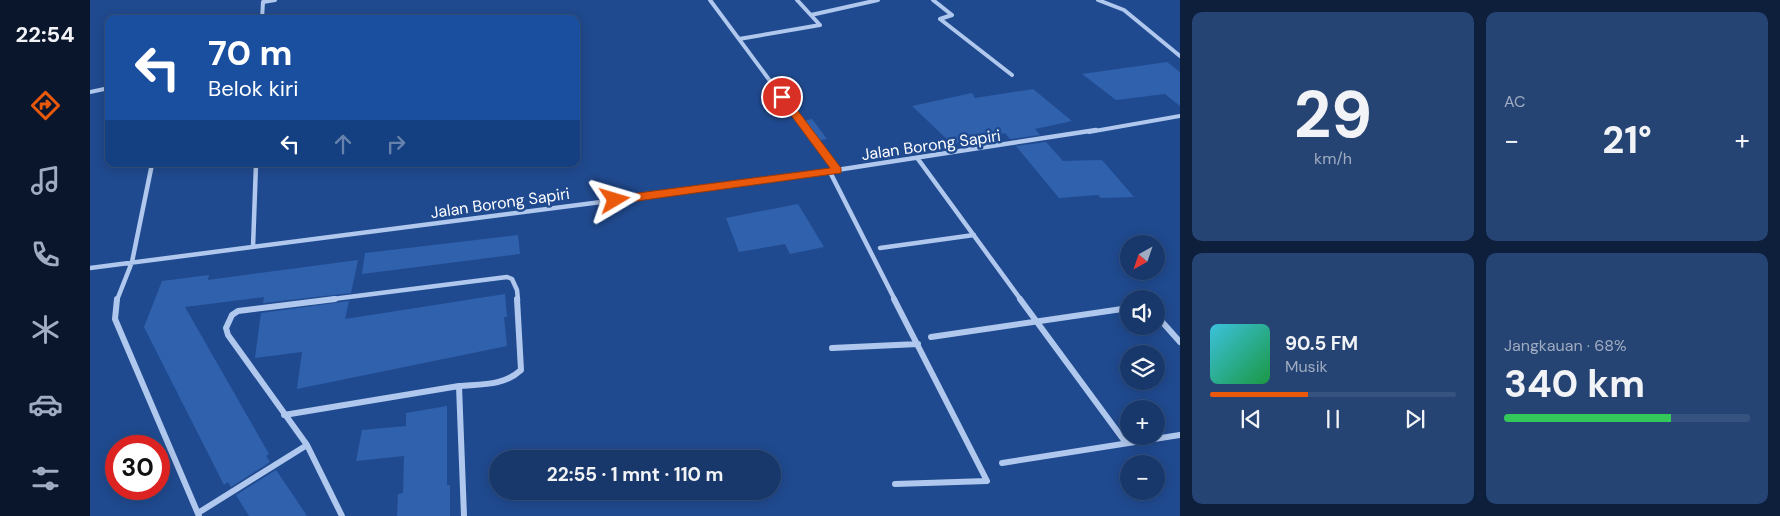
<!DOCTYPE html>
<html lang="id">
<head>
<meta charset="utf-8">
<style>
  :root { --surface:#18386b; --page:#254373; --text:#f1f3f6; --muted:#9facc1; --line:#36527e; --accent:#ea580c }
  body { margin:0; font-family:"DM Sans",sans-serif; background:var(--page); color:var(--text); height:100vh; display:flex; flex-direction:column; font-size:19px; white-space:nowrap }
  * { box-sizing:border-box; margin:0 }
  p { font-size:16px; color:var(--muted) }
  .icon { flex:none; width:28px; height:28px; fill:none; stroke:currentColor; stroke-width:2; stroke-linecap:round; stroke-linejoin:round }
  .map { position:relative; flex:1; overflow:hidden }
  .panel { display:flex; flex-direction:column; gap:12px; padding:12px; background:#0d1f3b; width:600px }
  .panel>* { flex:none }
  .top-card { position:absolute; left:15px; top:15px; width:475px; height:152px; border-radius:10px; box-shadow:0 2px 12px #0003,0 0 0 1px var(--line); background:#1a4fa0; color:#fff; overflow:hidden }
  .needle { width:32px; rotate:220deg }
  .fabs { position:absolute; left:1030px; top:235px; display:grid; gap:10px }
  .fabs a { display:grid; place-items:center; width:45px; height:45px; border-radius:50%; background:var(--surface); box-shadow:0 2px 12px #0003,0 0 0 1px var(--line); font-size:25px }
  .speed { position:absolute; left:15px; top:435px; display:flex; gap:10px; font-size:25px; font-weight:700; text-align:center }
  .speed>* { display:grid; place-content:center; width:65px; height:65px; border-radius:50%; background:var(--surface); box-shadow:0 2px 12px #0003,0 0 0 1px var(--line); line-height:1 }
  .speed .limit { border:8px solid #d22; background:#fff; color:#111 }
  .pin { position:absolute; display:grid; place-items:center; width:42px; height:42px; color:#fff; margin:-21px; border:2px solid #fff; border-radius:50%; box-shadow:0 1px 5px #0007 }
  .me { position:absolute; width:55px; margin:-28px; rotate:83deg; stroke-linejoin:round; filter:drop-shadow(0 0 4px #0008) }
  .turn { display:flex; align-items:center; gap:18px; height:105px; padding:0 20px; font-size:22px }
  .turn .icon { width:65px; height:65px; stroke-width:2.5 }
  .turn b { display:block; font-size:35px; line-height:42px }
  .lanes { display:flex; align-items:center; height:48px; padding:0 20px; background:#0003; justify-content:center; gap:25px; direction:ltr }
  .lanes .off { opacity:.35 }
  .big { font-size:38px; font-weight:700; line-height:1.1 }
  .panel .tile { flex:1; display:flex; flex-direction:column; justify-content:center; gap:8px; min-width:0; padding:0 18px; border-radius:10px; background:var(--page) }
  .panel .dial { align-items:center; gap:0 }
  .dial b { font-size:65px; line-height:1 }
  .song { display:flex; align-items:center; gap:15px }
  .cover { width:60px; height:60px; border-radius:8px; background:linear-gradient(135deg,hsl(190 70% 55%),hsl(140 70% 35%)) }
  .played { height:5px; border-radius:2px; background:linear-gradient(90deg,var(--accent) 40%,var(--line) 40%) }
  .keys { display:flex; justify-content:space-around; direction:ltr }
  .heat { display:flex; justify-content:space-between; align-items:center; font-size:28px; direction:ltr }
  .charge { height:8px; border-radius:4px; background:linear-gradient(90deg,#34c759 68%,var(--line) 0) }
  .panel .tiles { flex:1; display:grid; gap:12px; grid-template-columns:repeat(2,1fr) }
  .trip { position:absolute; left:399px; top:450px; width:292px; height:50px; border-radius:25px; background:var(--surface); box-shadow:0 2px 12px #0003,0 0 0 1px var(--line); font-weight:700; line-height:50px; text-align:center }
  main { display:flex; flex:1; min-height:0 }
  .tabs { display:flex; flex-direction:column; width:90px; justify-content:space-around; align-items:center; background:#0a162b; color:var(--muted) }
  .tabs .icon { width:35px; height:35px }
  .tabs .selected { color:var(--accent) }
  .tabs b { font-size:22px; color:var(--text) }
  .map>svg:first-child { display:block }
  .building { fill:#3061ad }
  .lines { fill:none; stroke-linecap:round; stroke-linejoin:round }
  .street-far2 { stroke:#b0c8ed; stroke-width:4 }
  .street-far1 { stroke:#b0c8ed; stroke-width:4.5 }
  .street { stroke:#b0c8ed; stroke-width:6 }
  .route { fill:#ea580c; stroke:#983908 }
  .labels { text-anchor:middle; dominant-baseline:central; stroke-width:5; stroke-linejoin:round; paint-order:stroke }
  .street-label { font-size:16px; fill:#fff; stroke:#204a8f }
</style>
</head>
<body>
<main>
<nav class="tabs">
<b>22:54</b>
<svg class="icon selected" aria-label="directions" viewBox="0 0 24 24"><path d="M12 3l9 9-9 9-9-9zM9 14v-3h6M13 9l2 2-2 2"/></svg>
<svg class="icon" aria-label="music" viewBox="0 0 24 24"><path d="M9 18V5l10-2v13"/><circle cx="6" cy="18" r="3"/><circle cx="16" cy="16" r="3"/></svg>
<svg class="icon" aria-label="phone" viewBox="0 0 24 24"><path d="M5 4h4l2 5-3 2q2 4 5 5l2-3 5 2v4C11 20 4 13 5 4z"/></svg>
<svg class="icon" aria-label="climate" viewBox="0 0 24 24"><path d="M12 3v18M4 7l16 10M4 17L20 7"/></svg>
<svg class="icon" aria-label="car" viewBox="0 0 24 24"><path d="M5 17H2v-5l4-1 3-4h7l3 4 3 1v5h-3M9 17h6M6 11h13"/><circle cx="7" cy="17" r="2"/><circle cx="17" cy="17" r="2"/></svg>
<svg class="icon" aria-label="filters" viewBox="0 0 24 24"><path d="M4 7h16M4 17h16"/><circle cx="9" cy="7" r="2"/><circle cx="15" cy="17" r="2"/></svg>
</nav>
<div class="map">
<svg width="1090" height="516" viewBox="0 0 1090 516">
  <rect width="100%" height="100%" fill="#204a8f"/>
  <path class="building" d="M1077,62L1090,72V106L1075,94L1026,100L992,74Z
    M943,89L982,121L945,129L950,135L920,139L915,133L891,141L884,135L863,145L822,106L882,93L885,98Z
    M722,119L737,139L730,140L714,121Z
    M956,142L973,161L1012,160L1044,197L1011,198L1008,195L969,198L926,146Z
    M708,204L734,247L700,254L695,244L649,252L636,218Z
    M428,235L430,254L272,274L275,253Z
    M268,260L261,293L173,303L174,297L95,307L179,454L176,456L180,462L141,487L138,482L134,485L54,327L72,281L119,275L118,280Z
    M415,294L417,317H414L417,346L207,389L212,352L165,358L171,313L259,301L255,319Z
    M357,406V485H360V516H307L308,494L313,493L314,456L266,461L272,430L316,426V413Z
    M186,470L201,492L217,516H159L146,495Z"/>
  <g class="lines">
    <path class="street-far2" d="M620,0L718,132
      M843,0L862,15L850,19L922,75
      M1008,0L1034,10L1090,56
      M721,15L788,0
      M172,19L173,2L185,0
      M649,39L730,25L707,0
      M0,92L19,88
      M999,132L1090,116"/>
    <path class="street-far1" d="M717,130L747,171
      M828,159L931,300
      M740,172L805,300
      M163,247L166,164
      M790,248L884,235
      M0,268L682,180L1006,130
      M27,300L42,262L62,164
      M235,300L417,277L422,279L427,290L428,300"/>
    <path class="street" d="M27,299L25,319L109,516
      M804,299L897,481L805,484
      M930,299L1036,443
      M1066,315L1090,342
      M841,337L1039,308
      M742,348L828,344
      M194,415L369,386
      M217,445L252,516
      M912,463L1090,435
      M108,513L217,445L138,335L136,328L142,315L148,311L245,299
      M374,516L369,386C391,384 414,386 431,370L427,299"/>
  </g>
  <path class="route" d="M689,95H696L751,168V173L525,204L521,202L520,200L525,196L740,168L689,99Z"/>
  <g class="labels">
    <g class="street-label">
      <text transform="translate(841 145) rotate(-8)">Jalan Borong Sapiri</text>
      <text transform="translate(410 203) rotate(-8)">Jalan Borong Sapiri</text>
    </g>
  </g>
</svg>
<div class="fabs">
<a><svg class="needle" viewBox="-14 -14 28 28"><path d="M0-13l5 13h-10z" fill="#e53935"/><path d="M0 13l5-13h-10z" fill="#9facc1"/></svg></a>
<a><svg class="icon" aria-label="sound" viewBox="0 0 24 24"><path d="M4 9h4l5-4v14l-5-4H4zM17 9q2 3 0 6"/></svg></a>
<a><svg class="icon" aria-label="layers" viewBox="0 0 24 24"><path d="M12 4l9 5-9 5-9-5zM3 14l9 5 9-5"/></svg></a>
<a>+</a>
<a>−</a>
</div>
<div class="speed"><div class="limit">30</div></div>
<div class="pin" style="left:692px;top:97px;background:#d93025"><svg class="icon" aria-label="arrive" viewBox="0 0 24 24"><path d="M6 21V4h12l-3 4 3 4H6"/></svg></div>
<svg class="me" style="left:525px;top:200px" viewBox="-20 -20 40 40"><path d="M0-17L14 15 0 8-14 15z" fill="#ea580c" stroke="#fff" stroke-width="4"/></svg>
<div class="trip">22:55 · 1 mnt · 110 m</div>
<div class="top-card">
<div class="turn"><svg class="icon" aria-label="left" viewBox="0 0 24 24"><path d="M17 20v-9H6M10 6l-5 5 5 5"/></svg><div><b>70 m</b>Belok kiri</div></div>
<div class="lanes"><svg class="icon" aria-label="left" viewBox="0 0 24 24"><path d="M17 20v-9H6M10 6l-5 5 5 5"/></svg><svg class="icon off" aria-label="ahead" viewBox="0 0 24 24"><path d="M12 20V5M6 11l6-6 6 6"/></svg><svg class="icon off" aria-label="right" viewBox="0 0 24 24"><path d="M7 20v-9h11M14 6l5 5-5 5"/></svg></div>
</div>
</div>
<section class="panel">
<div class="tiles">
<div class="tile dial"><b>29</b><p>km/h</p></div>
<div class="tile"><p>AC</p>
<div class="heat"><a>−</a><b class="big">21°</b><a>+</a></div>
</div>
<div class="tile">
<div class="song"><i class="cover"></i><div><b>90.5 FM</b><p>Musik</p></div></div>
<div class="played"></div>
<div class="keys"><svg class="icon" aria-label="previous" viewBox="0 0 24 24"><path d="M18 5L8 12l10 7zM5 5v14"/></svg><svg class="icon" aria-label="pause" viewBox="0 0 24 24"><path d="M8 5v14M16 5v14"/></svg><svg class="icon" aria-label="next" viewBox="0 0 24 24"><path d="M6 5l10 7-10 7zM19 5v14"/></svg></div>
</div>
<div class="tile"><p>Jangkauan · 68%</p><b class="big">340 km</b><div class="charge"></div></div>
</div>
</section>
</main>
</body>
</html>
